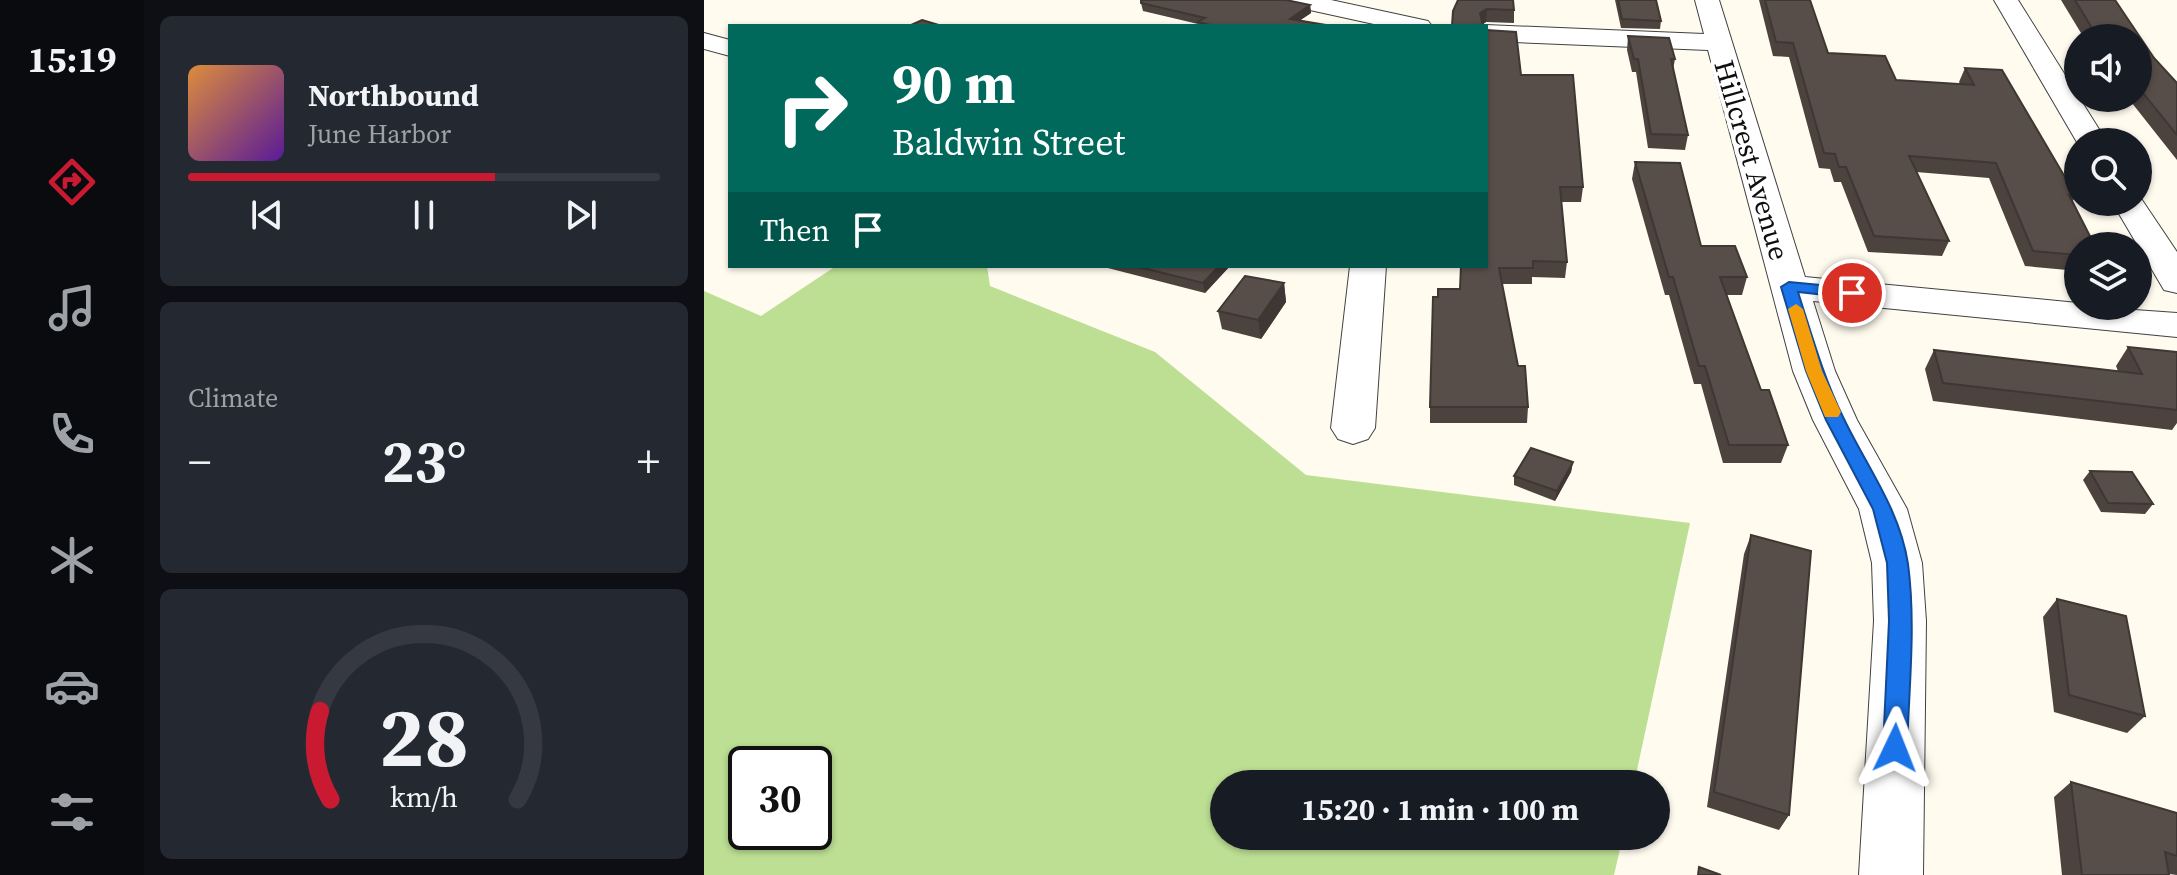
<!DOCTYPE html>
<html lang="en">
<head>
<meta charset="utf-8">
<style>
  :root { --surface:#171b24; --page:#242831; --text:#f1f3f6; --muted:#9ea1a6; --line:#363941; --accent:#ca1a32 }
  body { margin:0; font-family:"Source Serif 4",serif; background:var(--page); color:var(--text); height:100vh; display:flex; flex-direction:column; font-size:30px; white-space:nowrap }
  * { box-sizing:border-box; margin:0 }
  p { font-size:26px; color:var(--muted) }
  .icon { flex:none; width:44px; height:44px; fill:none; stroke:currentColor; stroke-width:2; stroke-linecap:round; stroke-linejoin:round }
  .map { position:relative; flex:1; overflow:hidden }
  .side { display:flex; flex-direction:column; gap:16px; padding:16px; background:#0d0f14; width:560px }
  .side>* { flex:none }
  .banner { position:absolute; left:24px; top:24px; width:760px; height:244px; border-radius:0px; box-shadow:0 2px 6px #0004; background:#00695c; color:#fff; overflow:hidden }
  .controls { position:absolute; left:1360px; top:24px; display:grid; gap:16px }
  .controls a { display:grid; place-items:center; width:88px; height:88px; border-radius:50%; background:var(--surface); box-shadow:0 2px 6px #0004; font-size:40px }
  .speed { position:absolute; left:24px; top:746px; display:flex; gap:16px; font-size:40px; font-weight:700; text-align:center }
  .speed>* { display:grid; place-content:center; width:104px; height:104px; border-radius:50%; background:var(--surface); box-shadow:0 2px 6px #0004; line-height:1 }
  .speed .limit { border:4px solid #111; border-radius:12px; background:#fff; color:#111 }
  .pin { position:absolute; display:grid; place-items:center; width:68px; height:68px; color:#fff; margin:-34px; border:4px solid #fff; border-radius:50%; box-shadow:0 2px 8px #0007 }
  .me { position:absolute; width:88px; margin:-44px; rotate:2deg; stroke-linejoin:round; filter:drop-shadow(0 0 6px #0008) }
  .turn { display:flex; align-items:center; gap:28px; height:168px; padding:0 32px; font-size:36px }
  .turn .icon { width:104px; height:104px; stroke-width:2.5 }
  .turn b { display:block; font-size:56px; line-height:68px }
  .then { display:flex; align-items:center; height:76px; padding:0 32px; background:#0003; gap:16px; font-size:30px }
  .big { font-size:60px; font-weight:700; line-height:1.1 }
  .side .card { flex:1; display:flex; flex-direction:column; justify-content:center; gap:12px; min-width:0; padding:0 28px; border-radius:12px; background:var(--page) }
  .side .dial { align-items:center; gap:0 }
  .dial svg { height:208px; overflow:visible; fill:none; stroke:var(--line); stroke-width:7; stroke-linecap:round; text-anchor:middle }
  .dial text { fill:var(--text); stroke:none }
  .song { display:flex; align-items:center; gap:24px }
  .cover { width:96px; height:96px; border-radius:12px; background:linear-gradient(135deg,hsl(30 70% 55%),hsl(270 70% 35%)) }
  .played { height:8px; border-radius:4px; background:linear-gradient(90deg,var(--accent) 65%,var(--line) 65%) }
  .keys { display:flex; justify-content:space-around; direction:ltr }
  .heat { display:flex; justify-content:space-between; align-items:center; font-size:44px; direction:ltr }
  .trip { position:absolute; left:506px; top:770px; width:460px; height:80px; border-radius:40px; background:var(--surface); box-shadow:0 2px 6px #0004; font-weight:700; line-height:80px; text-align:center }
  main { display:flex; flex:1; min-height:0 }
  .tab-bar { display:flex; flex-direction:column; width:144px; justify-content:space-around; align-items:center; background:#090b0e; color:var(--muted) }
  .tab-bar .icon { width:56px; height:56px }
  .tab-bar .on { color:var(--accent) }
  .tab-bar b { font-size:36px; color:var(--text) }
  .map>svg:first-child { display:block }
  .forest { fill:#bcdf93; fill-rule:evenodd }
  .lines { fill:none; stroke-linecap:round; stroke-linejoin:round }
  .minor-casing { stroke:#414141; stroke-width:2 }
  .minor { fill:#fff; fill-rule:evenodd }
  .wall { fill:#4c433f }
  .shaded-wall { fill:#3e3733 }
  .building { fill:#584e49; stroke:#3e3733; stroke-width:2 }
  .route { fill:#1a73e8; stroke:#114b97; stroke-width:2 }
  .slow { fill:#f59e0b }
  .labels { text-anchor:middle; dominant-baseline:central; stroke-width:8; stroke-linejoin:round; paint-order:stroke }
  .street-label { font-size:28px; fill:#0e0e0e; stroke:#fff }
</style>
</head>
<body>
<main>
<nav class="tab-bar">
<b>15:19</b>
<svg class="icon on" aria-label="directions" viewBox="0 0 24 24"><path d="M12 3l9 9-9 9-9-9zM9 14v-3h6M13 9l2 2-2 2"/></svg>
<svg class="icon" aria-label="music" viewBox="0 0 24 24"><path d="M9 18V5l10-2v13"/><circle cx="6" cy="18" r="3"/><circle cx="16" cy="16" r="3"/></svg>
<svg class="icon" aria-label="phone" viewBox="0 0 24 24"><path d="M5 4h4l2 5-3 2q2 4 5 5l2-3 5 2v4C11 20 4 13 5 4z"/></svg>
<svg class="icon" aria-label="climate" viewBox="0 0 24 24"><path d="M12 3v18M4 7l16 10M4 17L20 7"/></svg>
<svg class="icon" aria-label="car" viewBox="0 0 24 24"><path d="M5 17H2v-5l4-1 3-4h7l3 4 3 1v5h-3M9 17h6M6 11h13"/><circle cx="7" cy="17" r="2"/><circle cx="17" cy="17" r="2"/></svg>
<svg class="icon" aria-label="filters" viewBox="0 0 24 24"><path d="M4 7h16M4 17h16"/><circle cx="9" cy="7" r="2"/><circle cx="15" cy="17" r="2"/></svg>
</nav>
<section class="side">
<div class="card">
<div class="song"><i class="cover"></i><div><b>Northbound</b><p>June Harbor</p></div></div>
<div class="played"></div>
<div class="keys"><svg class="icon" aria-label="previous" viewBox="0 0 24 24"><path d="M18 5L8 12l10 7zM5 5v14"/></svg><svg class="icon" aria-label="pause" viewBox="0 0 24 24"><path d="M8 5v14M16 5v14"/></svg><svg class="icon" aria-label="next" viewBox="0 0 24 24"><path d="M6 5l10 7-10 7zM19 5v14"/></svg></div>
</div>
<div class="card"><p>Climate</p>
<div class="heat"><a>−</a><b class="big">23°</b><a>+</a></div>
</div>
<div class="card dial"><svg viewBox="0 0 100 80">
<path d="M14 69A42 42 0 1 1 86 69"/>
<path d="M14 69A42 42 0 0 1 10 35" stroke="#ca1a32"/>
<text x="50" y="56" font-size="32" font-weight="700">28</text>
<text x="50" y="72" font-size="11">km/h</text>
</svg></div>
</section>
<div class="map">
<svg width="1473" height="875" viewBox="0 0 1473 875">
  <rect width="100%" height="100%" fill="#fffbef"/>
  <path class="forest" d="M132,266H283L286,286L451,352L602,475L986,523L930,784H520V836H919L910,875H0V291L57,316ZM42,764H110V832H42Z"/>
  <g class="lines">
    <defs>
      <path id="minor" d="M580,0H627L724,21L728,26H679L583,5Z
        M991,0H1015L1101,277L1374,303V306L1473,313V337L1109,301L1131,371L1153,420L1203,509L1218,563L1222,621L1219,875H1155L1170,621L1168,563L1155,509L1109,420L1089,371L1004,50L782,41V26H779L782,25L1000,34Z
        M1290,0H1314L1403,142L1374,144Z
        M0,33L26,40V56L0,49Z
        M1434,194L1473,252V293L1460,290L1408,202H1434Z
        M646,266H682L671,428L664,439L649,444L634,439L627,428Z"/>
    </defs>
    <use href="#minor" class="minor-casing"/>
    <use href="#minor" class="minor"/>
  </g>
  <path class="wall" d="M754,0L810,10V23L782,22L779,24Z
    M911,0H952L957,21L956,29L917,28Z
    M1055,0H1106L1124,53L1192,80L1256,84L1255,82L1261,68L1372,196L1368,202L1374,246V271L1321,266L1285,178L1212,172L1245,241L1238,256L1164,252L1137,182H1130L1126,169L1115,168L1085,57L1069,56Z
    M1357,0H1411L1450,58L1473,83V160L1424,98H1434V38H1380Z
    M437,3L606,5L607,13L596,20L628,26H495L494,24L439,11Z
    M924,36L971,59L969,70L984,135L981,150L944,148L932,72H928L923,50Z
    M817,75L879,187L877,202H857L863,262L861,278L828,277V284H798L814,366L824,407L823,423H726V407L734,297L756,289Z
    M931,162L997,246L1043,277L1038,295H1023L1057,390L1084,445L1077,463H1019L997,384H990L965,295H961L928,179Z
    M396,266H526L501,293Z
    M580,283L582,302L557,339L518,329L514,311Z
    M1424,347L1473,352V423L1468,430L1229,401L1221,369L1230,350L1414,371L1412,366Z
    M869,462L867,472L851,501L810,485V476Z
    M1386,471L1449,504L1441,514L1397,512L1379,480Z
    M1047,535L1085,815L1075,830L1003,807L1040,554Z
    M1353,599L1441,716L1423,733L1350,712L1339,617Z
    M1367,782L1473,813V875L1465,874V875H1358L1350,797Z"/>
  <path class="shaded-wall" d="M606,5L607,13L588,26L586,19Z
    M783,9L782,22L776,26V13Z
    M515,266H526L501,293L499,283Z
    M580,283L582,302L557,339L554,320Z
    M869,462L867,472L851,501L853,491Z"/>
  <path class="building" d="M437,0H582L606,5L586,19L628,26H510L494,22L501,18L437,3Z
    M754,0H809L810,10L783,9L776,13L779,26H748L749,11Z
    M914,0H952L957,21L918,19Z
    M1061,0H1106L1124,53L1181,56L1192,80L1270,85L1261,68L1298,70L1372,196L1365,195L1391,246H1374V255L1329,251L1292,163L1205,156L1245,241L1170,236L1142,167H1135L1131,154L1120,153L1089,43L1072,42Z
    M1371,0H1411L1450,58L1473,83V135L1434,87V38H1394Z
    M218,20L238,26H205Z
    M782,30L812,32L817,75H869L879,187H856L863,262L829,261V268H795L814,366H821L824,407H726L729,297H734V289H756L757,266H782Z
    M924,36L965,38L971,59H967L984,135L947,134L934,59H930Z
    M931,162L976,163L997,246H1031L1043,277H1016L1057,390H1065L1084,445H1025L1001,366H995L969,277H965Z
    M431,266H515L499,283Z
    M541,276L580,283L554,320L514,311Z
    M1424,347L1473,352V410L1239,383L1230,350L1438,374Z
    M827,448L869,462L853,491L810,476Z
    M1386,471L1428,472L1449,504L1404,503Z
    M1047,535L1107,551L1085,815L1010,792Z
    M1353,599L1422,616L1441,716L1365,695Z
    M1367,782L1473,813V856L1461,852L1465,875H1378Z
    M995,867L1017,875H994Z"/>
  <path class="route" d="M1085,282L1148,288L1156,293L1148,298L1094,292C1108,336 1120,379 1140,419C1163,467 1196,510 1204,564C1212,624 1205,688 1203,748L1200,756L1191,759L1183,756L1179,748L1185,621L1183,563L1169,509L1122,420L1102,371L1077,287Z"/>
  <path class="slow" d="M1092,304L1099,309L1118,371L1137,412L1134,417H1121L1102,371L1084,309Z"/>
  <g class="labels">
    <g class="street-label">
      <text transform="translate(1048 160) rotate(74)">Hillcrest Avenue</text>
    </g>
  </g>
</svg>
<div class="controls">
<a><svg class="icon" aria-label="sound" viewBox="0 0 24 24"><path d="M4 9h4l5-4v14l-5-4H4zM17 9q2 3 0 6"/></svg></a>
<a><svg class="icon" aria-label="search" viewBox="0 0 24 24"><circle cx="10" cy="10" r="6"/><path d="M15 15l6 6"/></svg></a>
<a><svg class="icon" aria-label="layers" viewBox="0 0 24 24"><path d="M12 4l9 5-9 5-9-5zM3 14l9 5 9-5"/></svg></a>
</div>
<div class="speed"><div class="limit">30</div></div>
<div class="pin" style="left:1148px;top:293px;background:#d93025"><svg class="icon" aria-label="arrive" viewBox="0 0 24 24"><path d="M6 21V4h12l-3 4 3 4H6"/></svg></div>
<svg class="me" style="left:1191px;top:748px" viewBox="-20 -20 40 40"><path d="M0-17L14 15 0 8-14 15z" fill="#1a73e8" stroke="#fff" stroke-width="4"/></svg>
<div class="trip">15:20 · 1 min · 100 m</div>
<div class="banner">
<div class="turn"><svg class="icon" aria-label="right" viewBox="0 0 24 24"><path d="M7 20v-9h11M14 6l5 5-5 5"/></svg><div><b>90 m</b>Baldwin Street</div></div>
<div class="then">Then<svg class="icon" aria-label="arrive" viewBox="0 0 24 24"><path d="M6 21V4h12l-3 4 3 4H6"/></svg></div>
</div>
</div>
</main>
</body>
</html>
